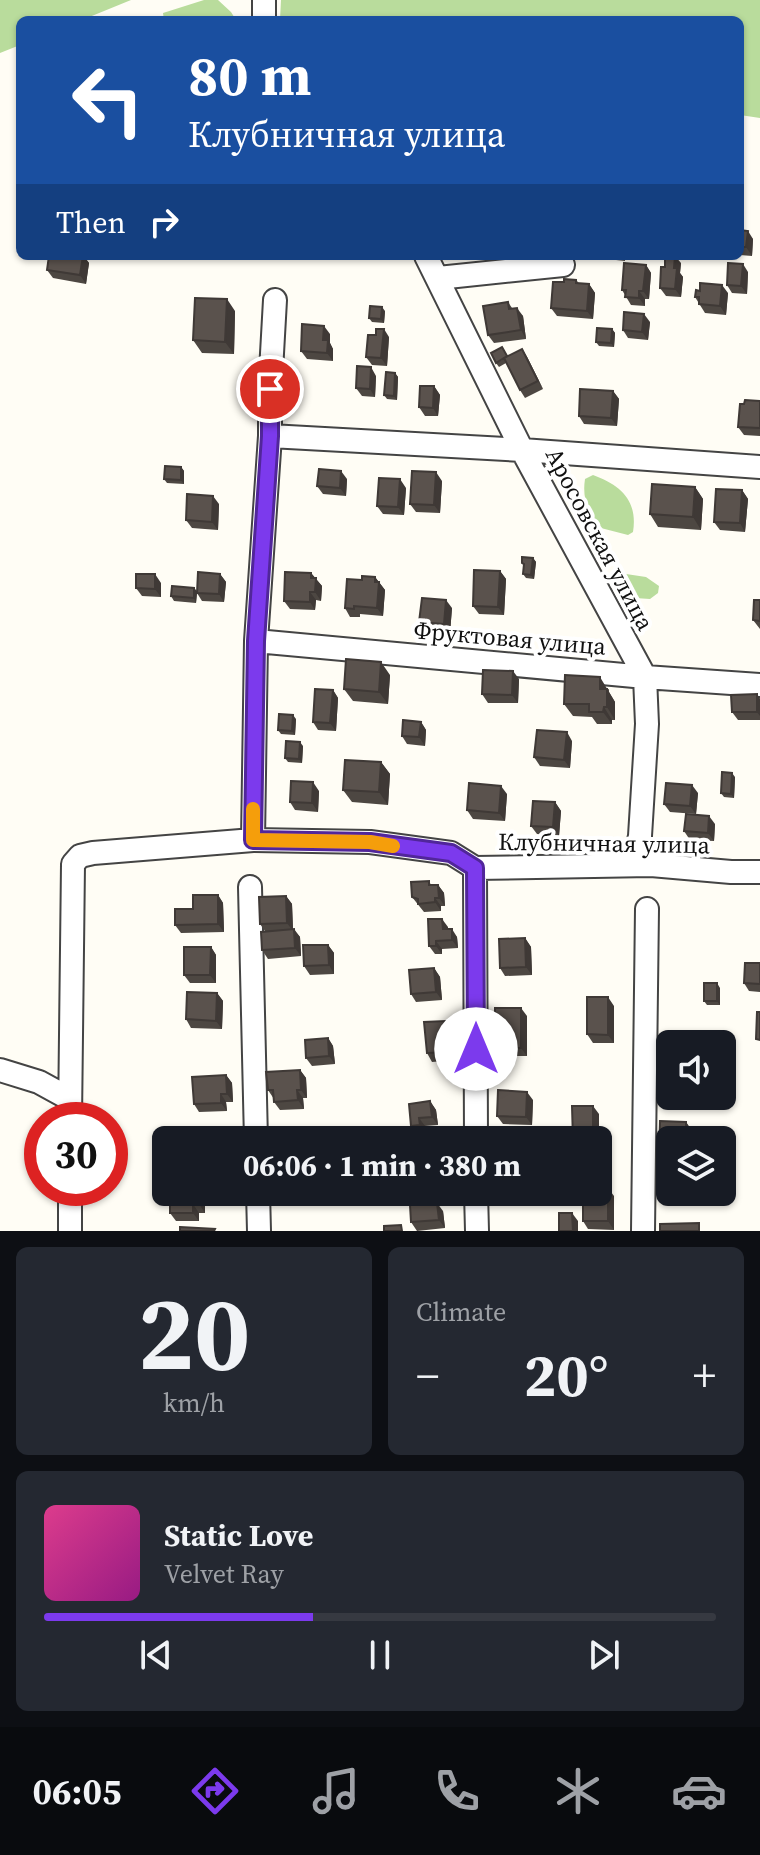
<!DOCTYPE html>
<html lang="en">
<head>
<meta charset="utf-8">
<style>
  :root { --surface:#171b24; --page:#242831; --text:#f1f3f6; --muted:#9ea1a6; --line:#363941; --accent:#7c3aed }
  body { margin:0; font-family:"Source Serif 4",serif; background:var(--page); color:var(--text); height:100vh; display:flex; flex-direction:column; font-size:30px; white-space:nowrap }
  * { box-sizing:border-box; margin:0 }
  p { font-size:26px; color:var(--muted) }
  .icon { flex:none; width:44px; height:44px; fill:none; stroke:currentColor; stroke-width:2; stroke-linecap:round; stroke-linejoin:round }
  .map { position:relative; height:1231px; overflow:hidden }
  .panel { display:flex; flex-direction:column; gap:16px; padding:16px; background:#0d0f14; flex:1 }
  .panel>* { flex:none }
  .top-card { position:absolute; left:16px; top:16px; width:728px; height:244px; border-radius:12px; box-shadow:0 2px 6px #0004; background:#1a4fa0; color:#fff; overflow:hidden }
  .controls { position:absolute; left:656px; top:1030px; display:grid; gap:16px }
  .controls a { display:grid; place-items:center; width:80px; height:80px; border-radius:12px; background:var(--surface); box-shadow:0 2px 6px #0004; font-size:40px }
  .speed { position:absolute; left:24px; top:1102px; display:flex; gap:16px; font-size:40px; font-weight:700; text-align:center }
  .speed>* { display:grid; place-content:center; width:104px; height:104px; border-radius:50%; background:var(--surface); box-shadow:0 2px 6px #0004; line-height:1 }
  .speed .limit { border:12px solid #d22; background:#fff; color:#111 }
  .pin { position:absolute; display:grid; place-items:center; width:68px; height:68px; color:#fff; margin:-34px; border:4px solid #fff; border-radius:50%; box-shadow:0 2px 8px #0007 }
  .me { position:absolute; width:88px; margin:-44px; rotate:0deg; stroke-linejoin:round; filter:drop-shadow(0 0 6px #0008) }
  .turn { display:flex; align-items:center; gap:28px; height:168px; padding:0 40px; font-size:36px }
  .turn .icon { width:104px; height:104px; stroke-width:2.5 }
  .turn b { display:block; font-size:56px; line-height:68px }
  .then { display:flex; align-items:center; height:76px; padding:0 40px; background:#0003; gap:16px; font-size:30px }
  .big { font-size:60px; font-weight:700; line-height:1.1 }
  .panel .widget { flex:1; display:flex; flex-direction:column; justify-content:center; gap:12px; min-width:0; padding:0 28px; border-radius:12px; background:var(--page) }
  .panel .dial { align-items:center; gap:0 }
  .dial b { font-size:104px; line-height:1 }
  .song { display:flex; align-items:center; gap:24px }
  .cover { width:96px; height:96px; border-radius:12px; background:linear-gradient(135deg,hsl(330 70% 55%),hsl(310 70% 35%)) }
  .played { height:8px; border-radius:4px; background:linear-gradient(90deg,var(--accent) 40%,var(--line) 40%) }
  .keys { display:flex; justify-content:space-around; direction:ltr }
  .heat { display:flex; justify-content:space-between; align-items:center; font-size:44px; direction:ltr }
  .panel .tiles { flex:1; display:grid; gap:16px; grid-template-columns:1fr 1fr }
  .widget:last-child { grid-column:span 2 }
  .trip { position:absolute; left:152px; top:1126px; width:460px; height:80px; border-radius:12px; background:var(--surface); box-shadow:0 2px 6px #0004; font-weight:700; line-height:80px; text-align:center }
  .dock { display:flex; height:128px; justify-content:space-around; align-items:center; background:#090b0e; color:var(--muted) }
  .dock .icon { width:56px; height:56px }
  .dock .on { color:var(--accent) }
  .dock b { font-size:36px; color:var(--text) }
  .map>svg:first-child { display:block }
  .forest { fill:#b9dc9c }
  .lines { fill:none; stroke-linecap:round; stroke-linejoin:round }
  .minor-casing { stroke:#444; stroke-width:26 }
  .minor { stroke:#fff; stroke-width:22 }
  .wall { fill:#4d4742 }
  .shaded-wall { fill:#3f3936 }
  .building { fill:#5a524d; stroke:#3f3936; stroke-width:2 }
  .route-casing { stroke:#51269a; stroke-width:20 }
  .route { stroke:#7c3aed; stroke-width:14 }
  .slow { stroke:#f59e0b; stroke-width:14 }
  .labels { text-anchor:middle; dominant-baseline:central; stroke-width:8; stroke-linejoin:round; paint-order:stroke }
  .street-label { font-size:24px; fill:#111; stroke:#fff }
</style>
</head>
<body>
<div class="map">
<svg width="760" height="1231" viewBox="0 0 760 1231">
  <rect width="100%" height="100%" fill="#fffdf5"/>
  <path class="forest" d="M0,0H131L82,20H20V45L0,53Z
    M204,0H218L231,12L236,20H164L163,13Z
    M281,0H760V118L740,115V20H280Z
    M593,475C621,485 638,501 633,532L628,535L597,527C588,511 582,498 585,479Z
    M626,574L646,577L659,586L658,593L650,599L620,597L614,585Z"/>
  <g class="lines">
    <defs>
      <path id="minor" d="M264,0V20
        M426,256L522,450L645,677L647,724L640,836L634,865
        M438,278L563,265
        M270,436L522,450L760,467
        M256,641L645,677L760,685
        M253,840L256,641L270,436V389L275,300
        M475,868L476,1140
        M250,887L256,1140
        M0,1070L39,1082L70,1099
        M70,1120L73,864L80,856L93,853L253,840L370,842L451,853L475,868L651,865L731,872H760
        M70,1188V1231
        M258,1192L259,1231
        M476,1192L477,1231
        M643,1231L647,909"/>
    </defs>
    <use href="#minor" class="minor-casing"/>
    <use href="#minor" class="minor"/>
  </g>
  <path class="wall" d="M740,230L753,239L752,256L740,255Z
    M49,256H84L89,263L86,284L53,278L47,270Z
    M613,256H625V261L616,260Z
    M681,263L680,273L683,277L681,297L666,296L660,288L665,267Z
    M646,265L651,273L649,299H645V306L631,305L622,290Z
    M748,272L747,294L732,293L727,285Z
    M576,280L579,283L589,284L595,293L593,319L557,316L551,308L564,282Z
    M728,293L726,315L705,313L695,297Z
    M508,302L512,308L523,316L526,339L494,343L488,335Z
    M235,311L234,354L202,353L193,340Z
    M385,311L384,323L372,322L369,318Z
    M650,322L648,340L628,338L623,330Z
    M612,329L615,333L614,347L599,346L596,342Z
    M330,334V343L333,349V361L307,359L301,351Z
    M389,337L387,366L372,365L366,357Z
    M522,349L527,357L543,389L525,398L520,390L506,363L499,367L496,363Z
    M395,373L398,377L397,400L387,399L384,395Z
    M376,376L375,397L362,396L356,388Z
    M434,386L440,395L438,416H425L419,407Z
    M613,391L619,399L617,426L584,424L579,416Z
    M760,401V436L744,435L738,427L744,404Z
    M181,467L184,471V484L167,483L164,479Z
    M347,479L346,496L323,494L317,486Z
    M442,481L440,513L416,512L410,504Z
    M695,487L703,499L701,530L658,527L650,514Z
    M406,488L404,515L383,514L377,506Z
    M742,490L748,499L745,532L720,530L714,522Z
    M219,504L218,530L192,528L186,520Z
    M533,558L536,562L534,579L526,578L523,574L524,566L522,563Z
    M500,571L506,579L504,615L479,614L473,606Z
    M311,573L322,586L321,601L316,600L315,610L290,609L284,601Z
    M220,574L226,582L224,602L202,601L197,593L196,603L174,601L171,596L194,588L197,591Z
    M375,577L385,590L383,616L360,614V617H350L345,608L362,580Z
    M161,583V597L142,596L136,588Z
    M760,600V629L753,620Z
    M452,608L450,633L425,630L419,622Z
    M390,675L388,704L353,701L344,689Z
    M519,679L518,703H488L482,694Z
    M609,689V692L615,702V720H612V724H597L592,717L573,716L564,704Z
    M333,690L338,698L336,731L318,730L313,722Z
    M757,694L760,699V720H738L732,712Z
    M296,719L295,735L281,734L278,730Z
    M421,722L426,730L425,746L407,744L402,736Z
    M572,741L570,768L540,766L534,757Z
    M303,746L302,763L288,762L285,758Z
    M381,762L390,774L388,805L352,802L343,790Z
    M735,777L734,798L724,797L721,793Z
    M319,791L318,812L295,810L290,802Z
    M698,793L696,814L670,812L664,804Z
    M507,794L505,821L473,819L467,810Z
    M555,802L561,811L559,836L537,834L531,826Z
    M715,824L714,841L690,840L684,831Z
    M429,881L431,885H438L444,893L445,906H441V911L424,912L412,897Z
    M218,895L223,903L224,932L181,933L175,925L193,909Z
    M286,896L292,904L293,929L300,937L301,956L268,959L262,950L265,931L260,924Z
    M448,927V929L457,937L458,948L442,949V954H435L429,946Z
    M525,938L531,947L532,975L505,976L500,968Z
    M328,945L334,953V974L310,975L304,966Z
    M211,947L216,955V983H190L184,975Z
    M760,963V992L749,991L744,983Z
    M434,968L440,977L442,1000L416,1002L411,994Z
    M720,988V1005H707L704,1001Z
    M217,993L223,1001L222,1029L191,1028L186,1019Z
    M614,1006V1043H593L587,1034Z
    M527,1016V1056H501L495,1047Z
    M446,1021L452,1029L455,1060L432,1062L427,1053Z
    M328,1038L333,1046L335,1064L312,1066L306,1058Z
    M670,1060V1089H666L660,1080Z
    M300,1070L306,1078L307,1098H303L304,1109L280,1110L274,1102V1099L268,1090Z
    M226,1075L232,1083L233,1102H226L227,1111L199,1112L194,1104Z
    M533,1100L532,1125L503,1124L497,1116Z
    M430,1101L436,1110L438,1125L425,1126V1133L417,1134L411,1126Z
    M660,1121L686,1122L692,1131V1140H670V1171H665L659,1163Z
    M170,1192H237V1199L205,1200V1213H199V1221H176L170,1213Z
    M286,1192H318V1199L292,1201Z
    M614,1196V1230L588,1229L583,1221Z
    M443,1211L445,1228L417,1231L411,1222Z"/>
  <path class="shaded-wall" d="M748,231L753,239L752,256L746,247Z
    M83,256L89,263L86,284L80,275Z
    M675,256L681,263L680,273L683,277L681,297L675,289Z
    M743,264L748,272L747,294L741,286Z
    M646,265L651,273L649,299L643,291Z
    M589,284L595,293L593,319L587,311Z
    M722,285L728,293L726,315L720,306Z
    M639,291L645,299V306L639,298Z
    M227,299L235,311L234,354L225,342Z
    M382,307L385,311L384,323L381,319Z
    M517,308L523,316L526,339L521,330Z
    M644,314L650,322L648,340L642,332Z
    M324,326L330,334V343L333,349V361L327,353L323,340Z
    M384,329L389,337L387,366L381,358Z
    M612,329L615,333L614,347L611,343Z
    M522,349L527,357L543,389L538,381Z
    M371,367L376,376L375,397L370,389Z
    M395,373L398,377L397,400L394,396Z
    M434,386L440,395L438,416L433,408Z
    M613,391L619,399L617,426L611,418Z
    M181,467L184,471V484L181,480Z
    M341,471L347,479L346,496L340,488Z
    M436,472L442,481L440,513L434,505Z
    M400,479L406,488L404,515L398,507Z
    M695,487L703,499L701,530L693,517Z
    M742,490L748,499L745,532L740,523Z
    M213,496L219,504L218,530L212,522Z
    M533,558L536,562L534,579L531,575Z
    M500,571L506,579L504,615L498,607Z
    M311,573L322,586L321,601L315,592L311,578Z
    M155,574L161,583V597L155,589Z
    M220,574L226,582L224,602L219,594Z
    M375,577L385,590L383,616L377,608Z
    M194,588L197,592L196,603L194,598Z
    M310,592L316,600L315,610L310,602Z
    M446,600L452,608L450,633L444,624Z
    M381,662L390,675L388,704L379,692Z
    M513,671L519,679L518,703L512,695Z
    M600,677L615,702V720L607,707L600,689Z
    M333,690L338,698L336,731L330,723Z
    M757,694L760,699V716L757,712Z
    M604,707L612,720V724L603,712Z
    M293,715L296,719L295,735L292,731Z
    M421,722L426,730L425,746L419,737Z
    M567,732L572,741L570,768L564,760Z
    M300,742L303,746L302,763L299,759Z
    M381,762L390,774L388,805L379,792Z
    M732,773L735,777L734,798L731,794Z
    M313,782L319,791L318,812L312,803Z
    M692,785L698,793L696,814L690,806Z
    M501,786L507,794L505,821L499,813Z
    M555,802L561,811L559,836L553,827Z
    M709,816L715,824L714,841L708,833Z
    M438,885L444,893L445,906L439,898Z
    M218,895L223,903L224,932L218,924Z
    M286,896L292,904L293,931L287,923Z
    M435,898L441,906V911L435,902Z
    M442,919L448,927V938L443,929Z
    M294,929L300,937L301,956L295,948Z
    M452,929L457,937L458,948L452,940Z
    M525,938L531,947L532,975L526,967Z
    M436,941L442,949V954L436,946Z
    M328,945L334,953V974L329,965Z
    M211,947L216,955V983L210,975Z
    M434,968L440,977L442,1000L436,992Z
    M717,983L720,988V1005L717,1001Z
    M217,993L223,1001L222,1029L216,1021Z
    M608,997L614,1006V1043L608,1035Z
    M521,1008L527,1016V1056L521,1048Z
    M446,1021L452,1029L455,1060L449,1052Z
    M328,1038L333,1046L335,1064L329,1056Z
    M300,1070L306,1078L307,1098L301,1090Z
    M226,1075L232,1083L233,1102L227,1094Z
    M297,1090L303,1098L304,1109L298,1100Z
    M527,1092L533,1100L532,1125L526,1117Z
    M221,1094L226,1102L227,1111L221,1103Z
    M430,1101L436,1110L438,1125L432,1117Z
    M593,1106L599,1114V1148L598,1140H593Z
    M419,1118L425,1126V1133L420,1125Z
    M686,1122L692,1131V1140H686Z
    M608,1188L614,1196V1230L608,1221Z
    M199,1192L205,1200V1213L199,1204Z
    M437,1203L443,1211L445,1228L439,1220Z
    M193,1204L199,1213V1221L193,1213Z
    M572,1213L578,1221V1231H573Z"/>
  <path class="building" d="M740,230L748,231L746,247H740Z
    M49,256H83L80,275L47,270Z
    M665,256H675L674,268H677L675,289L660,288L661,267H665Z
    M624,263L646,265L643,291H639V298L625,297L626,290H622Z
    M728,263L743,264L741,286L727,285Z
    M564,279L576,280V283L589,284L587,311L551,308L553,282H564Z
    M700,283L722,285L720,306L699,304V297H695L696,290L700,291Z
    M195,298L227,299L225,342L193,340Z
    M508,302L509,309L517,308L521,330L488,335L483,306Z
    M370,306L382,307L381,319L369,318Z
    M624,312L644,314L642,332L623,330Z
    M302,324L324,326L323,340H328L327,353L301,351Z
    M597,328L612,329L611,343L596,342Z
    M376,329H384L381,358L366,357L368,335H376Z
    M502,347L507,356L496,363L491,353Z
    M522,349L538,381L520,390L504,358Z
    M357,366L371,367L370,389L356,388Z
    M386,372L395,373L394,396L384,395Z
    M420,386H434L433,408L419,407Z
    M580,389L613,391L611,418L579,416Z
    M745,400L760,401V428L738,427L740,404H744Z
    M165,466L181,467V480L164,479Z
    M319,469L341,471L340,488L317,486Z
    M412,471L436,472L434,505L410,504Z
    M379,478L400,479L398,507L377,506Z
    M652,484L695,487L693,517L650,514Z
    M716,489L742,490L740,523L714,522Z
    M187,494L213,496L212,522L186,520Z
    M522,557L533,558L531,575L523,574L524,564L522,563Z
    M474,570L500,571L498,607L473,606Z
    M198,572L220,574L219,594L197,593Z
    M285,572L311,573V578H316L315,592H310V602L284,601Z
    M136,574H155V589L136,588Z
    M362,576L375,577V582H379L377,608L354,606V609L345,608L347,579L362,580Z
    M172,586L194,588V598L171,596Z
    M422,598L446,600L444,624L419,622Z
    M754,600H760V621L753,620Z
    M346,659L381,662L379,692L344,689Z
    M483,670L513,671L512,695L482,694Z
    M565,675L600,677V689H607V707H604L603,712H589V704H564Z
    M315,689L333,690L330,723L313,722Z
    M757,694V712H732L731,695Z
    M279,714L293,715L292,731L278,730Z
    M403,720L421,722L419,737L402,736Z
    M537,730L567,732L564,760L534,757Z
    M286,741L300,742L299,759L285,758Z
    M345,760L381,762L379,792L343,790Z
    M722,772L732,773L731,794L721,793Z
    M291,781L313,782L312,803L290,802Z
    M469,783L501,786L499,813L467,810Z
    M666,783L692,785L690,806L664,804Z
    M533,801L555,802L553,827L531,826Z
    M686,814L709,816L708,833L684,831Z
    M429,881V885H438L439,898H435V902L418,904V899L412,897L411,882Z
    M193,895H218V924L175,925V909H193Z
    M286,896L287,923L260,924L259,897Z
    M428,919H442L443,929H452V940L436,941V946H429Z
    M294,929L295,948L262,950L261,932Z
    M525,938L526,967L500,968L499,939Z
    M303,945H328L329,965L304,966Z
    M184,947H211L210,975H184Z
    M745,963H760V984L744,983Z
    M434,968L436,992L411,994L409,970Z
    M704,983H717V1001H704Z
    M187,992L217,993L216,1021L186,1019Z
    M587,997H608V1035L587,1034Z
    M495,1008H521V1048L495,1047Z
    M757,1012H760V1040L756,1039Z
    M446,1021L449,1052L427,1053L424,1022Z
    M328,1038L329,1056L306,1058L305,1040Z
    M663,1059L670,1060V1082L660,1080Z
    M300,1070L301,1090H297L298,1100L274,1102L273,1090H268L266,1072Z
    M226,1075L227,1094H221V1103L194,1104L192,1077Z
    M498,1090L527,1092L526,1117L497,1116Z
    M430,1101L432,1117L419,1118L420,1125L411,1126L409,1104Z
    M572,1106H593V1140H573Z
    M660,1121L686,1122V1140H670V1163H659Z
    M598,1188H608V1221H583V1192H598Z
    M170,1192H199V1204H193V1213H170Z
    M437,1203L439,1220L411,1222L410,1205Z
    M559,1213H572L573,1231H559Z
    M699,1223V1231H660V1224Z
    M401,1225L402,1231H384V1226Z
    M180,1227L215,1229L214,1231H180Z"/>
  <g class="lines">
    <defs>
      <path id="route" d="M270,389V436L256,641L253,840L370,842L451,853L475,868L476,1049"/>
    </defs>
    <use href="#route" class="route-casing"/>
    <use href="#route" class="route"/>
    <path class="slow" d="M253,809V840L370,842L393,846"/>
  </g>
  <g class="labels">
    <g class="street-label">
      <text transform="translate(600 539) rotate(62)">Аросовская улица</text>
      <text transform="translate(510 638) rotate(5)">Фруктовая улица</text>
      <text transform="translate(604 843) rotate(1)">Клубничная улица</text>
    </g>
  </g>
</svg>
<div class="controls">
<a><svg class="icon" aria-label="sound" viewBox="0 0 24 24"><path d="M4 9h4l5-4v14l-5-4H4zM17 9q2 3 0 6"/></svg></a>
<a><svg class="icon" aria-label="layers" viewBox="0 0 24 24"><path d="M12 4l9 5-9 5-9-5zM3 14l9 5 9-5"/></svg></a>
</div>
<div class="speed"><div class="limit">30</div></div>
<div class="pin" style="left:270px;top:389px;background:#d93025"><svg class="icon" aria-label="arrive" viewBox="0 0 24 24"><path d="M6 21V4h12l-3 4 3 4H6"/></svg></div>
<svg class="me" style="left:476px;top:1049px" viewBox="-20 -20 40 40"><circle r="19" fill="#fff"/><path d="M0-13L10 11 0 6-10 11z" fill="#7c3aed"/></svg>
<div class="trip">06:06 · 1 min · 380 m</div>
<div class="top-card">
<div class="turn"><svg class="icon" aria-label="left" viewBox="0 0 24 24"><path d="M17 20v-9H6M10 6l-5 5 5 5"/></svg><div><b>80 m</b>Клубничная улица</div></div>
<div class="then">Then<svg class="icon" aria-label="right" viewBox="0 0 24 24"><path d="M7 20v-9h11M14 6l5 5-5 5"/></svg></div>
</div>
</div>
<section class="panel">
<div class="tiles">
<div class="widget dial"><b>20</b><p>km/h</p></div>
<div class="widget"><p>Climate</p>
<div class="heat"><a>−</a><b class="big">20°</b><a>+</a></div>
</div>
<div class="widget">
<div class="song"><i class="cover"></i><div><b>Static Love</b><p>Velvet Ray</p></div></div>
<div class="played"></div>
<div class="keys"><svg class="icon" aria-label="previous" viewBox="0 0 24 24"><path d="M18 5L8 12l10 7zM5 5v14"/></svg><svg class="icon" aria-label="pause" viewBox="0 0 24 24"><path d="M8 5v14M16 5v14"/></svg><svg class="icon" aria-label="next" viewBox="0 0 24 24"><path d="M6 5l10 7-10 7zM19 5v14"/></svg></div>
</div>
</div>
</section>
<nav class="dock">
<b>06:05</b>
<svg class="icon on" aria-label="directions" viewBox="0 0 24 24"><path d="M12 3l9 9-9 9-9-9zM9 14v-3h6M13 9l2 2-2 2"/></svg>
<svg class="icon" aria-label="music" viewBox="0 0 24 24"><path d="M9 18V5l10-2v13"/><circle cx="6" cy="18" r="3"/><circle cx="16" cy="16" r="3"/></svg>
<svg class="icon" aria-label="phone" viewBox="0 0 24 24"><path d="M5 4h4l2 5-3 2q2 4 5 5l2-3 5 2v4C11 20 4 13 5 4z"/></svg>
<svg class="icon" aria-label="climate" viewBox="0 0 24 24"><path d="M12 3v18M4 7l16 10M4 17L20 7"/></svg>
<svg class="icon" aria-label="car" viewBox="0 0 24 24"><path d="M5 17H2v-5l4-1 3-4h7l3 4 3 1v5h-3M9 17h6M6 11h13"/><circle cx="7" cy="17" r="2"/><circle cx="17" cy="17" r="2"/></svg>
</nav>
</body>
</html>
